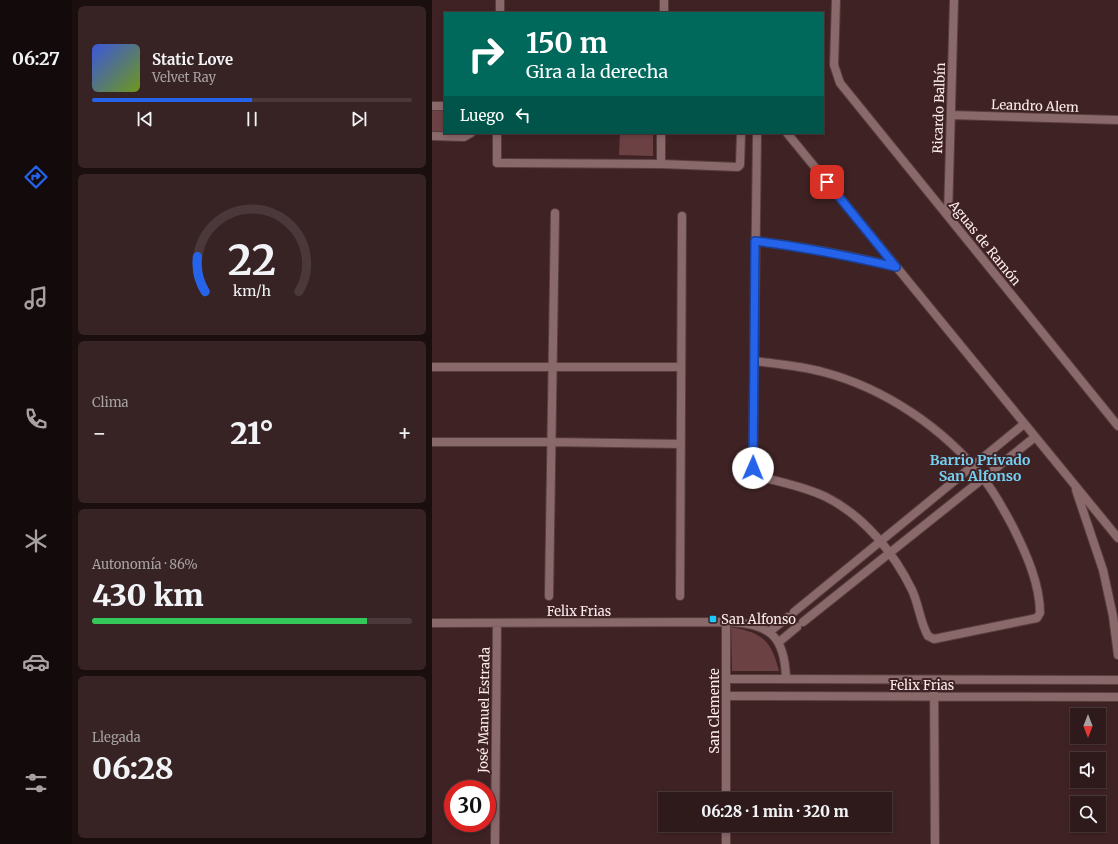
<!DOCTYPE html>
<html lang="es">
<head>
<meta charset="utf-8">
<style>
  :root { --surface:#2f1a1b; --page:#372324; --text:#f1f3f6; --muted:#a7a1a3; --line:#4a383a; --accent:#2563eb }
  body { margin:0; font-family:Merriweather,serif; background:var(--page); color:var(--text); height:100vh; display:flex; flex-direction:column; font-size:15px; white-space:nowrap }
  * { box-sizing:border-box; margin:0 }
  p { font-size:13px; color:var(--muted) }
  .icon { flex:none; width:22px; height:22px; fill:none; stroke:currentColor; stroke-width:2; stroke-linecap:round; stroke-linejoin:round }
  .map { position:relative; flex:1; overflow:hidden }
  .panel { display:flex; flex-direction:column; gap:6px; padding:6px; background:#1a0e0f; width:360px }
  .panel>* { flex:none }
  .banner { position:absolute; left:12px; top:12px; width:380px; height:122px; border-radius:0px; box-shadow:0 2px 6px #0003,0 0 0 1px var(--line); background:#00695c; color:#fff; overflow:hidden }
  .needle { width:26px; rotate:180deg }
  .tools { position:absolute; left:638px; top:708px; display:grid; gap:8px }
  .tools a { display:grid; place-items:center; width:36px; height:36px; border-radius:0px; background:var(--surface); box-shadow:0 2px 6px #0003,0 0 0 1px var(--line); font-size:20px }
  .speed { position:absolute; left:12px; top:780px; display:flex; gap:8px; font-size:20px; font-weight:700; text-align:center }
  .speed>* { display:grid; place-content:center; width:52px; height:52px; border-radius:50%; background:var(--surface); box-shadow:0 2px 6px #0003,0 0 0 1px var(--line); line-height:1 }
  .speed .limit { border:6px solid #d22; background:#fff; color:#111 }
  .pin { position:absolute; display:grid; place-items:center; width:34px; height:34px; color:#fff; margin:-17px; border-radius:8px; box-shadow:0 2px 6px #0006 }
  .me { position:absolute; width:44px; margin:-22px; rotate:1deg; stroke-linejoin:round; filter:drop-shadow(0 0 3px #0008) }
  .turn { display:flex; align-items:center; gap:14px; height:84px; padding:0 16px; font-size:18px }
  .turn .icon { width:52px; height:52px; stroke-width:2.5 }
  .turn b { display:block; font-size:28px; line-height:34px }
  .then { display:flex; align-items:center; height:38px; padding:0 16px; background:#0003; gap:8px; font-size:15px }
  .big { font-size:30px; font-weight:800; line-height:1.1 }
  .panel .card { flex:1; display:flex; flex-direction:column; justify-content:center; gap:6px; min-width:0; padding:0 14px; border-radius:6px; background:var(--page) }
  .panel .dial { align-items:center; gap:0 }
  .dial svg { height:104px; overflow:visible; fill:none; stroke:var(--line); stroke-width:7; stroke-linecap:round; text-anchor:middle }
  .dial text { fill:var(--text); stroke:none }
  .song { display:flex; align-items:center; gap:12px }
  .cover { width:48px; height:48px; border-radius:6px; background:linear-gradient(135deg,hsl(230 70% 55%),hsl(80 70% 35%)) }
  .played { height:4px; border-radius:2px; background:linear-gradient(90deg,var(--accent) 50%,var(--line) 50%) }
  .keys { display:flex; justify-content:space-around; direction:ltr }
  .heat { display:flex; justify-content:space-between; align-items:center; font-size:22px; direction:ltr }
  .charge { height:6px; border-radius:3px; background:linear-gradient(90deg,#34c759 86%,var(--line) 0) }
  .trip { position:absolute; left:226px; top:792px; width:234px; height:40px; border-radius:0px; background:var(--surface); box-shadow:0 2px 6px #0003,0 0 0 1px var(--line); font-weight:800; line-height:40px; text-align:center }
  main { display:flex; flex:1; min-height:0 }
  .menu { display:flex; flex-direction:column; width:72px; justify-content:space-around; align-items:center; background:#130a0b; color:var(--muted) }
  .menu .icon { width:28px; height:28px }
  .menu .current { color:var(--accent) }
  .menu b { font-size:18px; color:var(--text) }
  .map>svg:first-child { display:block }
  .green { fill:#6c4144 }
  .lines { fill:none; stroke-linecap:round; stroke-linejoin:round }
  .minor-casing { stroke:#593e40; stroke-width:10 }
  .minor { stroke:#8a696b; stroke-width:8 }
  .route-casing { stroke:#184099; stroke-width:10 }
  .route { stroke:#2563eb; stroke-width:7 }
  .poi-dot { fill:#1cc9fc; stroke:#3f2224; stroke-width:1.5 }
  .labels { text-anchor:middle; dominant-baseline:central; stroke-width:4; stroke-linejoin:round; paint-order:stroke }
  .street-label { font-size:13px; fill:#fcecec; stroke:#3f2224 }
  .poi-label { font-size:13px; fill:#fcecec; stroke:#3f2224; text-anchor:start }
  .neighbourhood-label { font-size:14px; font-weight:bold; fill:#74cff2; stroke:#3f2224 }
</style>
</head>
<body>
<main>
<nav class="menu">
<b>06:27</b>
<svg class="icon current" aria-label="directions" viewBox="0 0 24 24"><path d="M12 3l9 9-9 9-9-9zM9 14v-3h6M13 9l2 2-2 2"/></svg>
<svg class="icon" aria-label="music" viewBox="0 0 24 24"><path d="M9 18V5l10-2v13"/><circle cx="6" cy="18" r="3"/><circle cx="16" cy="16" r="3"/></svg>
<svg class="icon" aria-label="phone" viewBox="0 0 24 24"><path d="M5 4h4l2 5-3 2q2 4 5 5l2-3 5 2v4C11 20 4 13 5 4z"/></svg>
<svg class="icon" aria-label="climate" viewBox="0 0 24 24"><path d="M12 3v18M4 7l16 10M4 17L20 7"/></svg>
<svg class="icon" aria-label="car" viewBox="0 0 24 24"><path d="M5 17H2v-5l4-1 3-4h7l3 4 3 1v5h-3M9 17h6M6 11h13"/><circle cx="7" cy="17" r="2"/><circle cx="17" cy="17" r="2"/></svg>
<svg class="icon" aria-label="filters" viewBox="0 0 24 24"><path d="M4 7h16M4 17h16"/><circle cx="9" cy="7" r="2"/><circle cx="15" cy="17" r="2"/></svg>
</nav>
<section class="panel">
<div class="card">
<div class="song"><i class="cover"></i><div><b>Static Love</b><p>Velvet Ray</p></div></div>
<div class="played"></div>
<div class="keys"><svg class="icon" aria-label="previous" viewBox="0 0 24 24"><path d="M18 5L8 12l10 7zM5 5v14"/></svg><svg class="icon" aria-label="pause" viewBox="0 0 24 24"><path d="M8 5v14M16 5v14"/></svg><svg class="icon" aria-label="next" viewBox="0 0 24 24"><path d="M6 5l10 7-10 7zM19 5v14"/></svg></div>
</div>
<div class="card dial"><svg viewBox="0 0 100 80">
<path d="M14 69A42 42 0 1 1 86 69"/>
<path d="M14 69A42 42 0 0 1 8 42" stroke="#2563eb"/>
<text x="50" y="56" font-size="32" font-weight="700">22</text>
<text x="50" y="72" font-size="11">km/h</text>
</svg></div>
<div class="card"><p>Clima</p>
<div class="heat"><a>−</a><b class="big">21°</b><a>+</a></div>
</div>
<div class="card"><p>Autonomía · 86%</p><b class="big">430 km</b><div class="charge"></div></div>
<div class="card"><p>Llegada</p><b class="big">06:28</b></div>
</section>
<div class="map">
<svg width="686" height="844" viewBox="0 0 686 844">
  <rect width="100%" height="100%" fill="#3f2224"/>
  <path class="green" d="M0,111H13V133L0,134Z
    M188,133H221V156L187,155Z
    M299,627C331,633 339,640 347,671H300Z"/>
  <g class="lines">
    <defs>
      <path id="minor" d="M404,0L402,65L408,83L686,426
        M68,13V0
        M232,13V0
        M0,106H13
        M519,115L686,120
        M65,133V163L229,164L306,167L308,165L309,133
        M355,133L686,538
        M0,136L32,137L39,133
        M229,164V133
        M516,216L522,0
        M323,241C371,247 417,255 464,267
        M322,361C345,364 369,366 391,372C452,388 512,428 551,478C563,493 572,510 581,527C594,553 608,584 608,613L605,618L502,639L496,636C488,622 487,605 480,590C462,553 432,516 394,497C374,487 352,483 330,477C325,475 323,473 321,468L325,133
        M0,367H249
        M0,442H119L249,444
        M644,490L671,570L681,616L686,655
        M117,596L123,213
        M248,596L250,216
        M362,612L592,424
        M371,622L603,437
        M0,623L294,622C337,623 353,635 354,679
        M337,632L356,617
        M347,642L365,627
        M294,679L686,680
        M502,680L503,844
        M294,696L686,697
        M294,799V622
        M63,844L65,624
        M294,844V825"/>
    </defs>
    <use href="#minor" class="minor-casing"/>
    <use href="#minor" class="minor"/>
  </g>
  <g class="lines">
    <defs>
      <path id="route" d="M321,468L323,241C371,247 417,256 464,267L395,182"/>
    </defs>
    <use href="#route" class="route-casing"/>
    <use href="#route" class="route"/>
  </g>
  <rect class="poi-dot" x="277" y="615" width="8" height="8" rx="2"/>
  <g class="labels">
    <g class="street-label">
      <text transform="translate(603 106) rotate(2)">Leandro Alem</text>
      <text transform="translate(507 108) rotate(-88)">Ricardo Balbín</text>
      <text transform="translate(553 243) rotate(51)">Aguas de Ramón</text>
      <text x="147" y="611">Felix Frias</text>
      <text x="490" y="685">Felix Frias</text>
      <text transform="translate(52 710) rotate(-89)">José Manuel Estrada</text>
      <text transform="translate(282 711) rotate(-90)">San Clemente</text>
    </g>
    <g class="poi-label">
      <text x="289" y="619">San Alfonso</text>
    </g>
    <g class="neighbourhood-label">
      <text x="548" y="460">Barrio Privado<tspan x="548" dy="16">San Alfonso</tspan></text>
    </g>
  </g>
</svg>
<div class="tools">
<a><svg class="needle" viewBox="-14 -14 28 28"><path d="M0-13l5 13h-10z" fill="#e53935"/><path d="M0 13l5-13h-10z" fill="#a7a1a3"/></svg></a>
<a><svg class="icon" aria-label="sound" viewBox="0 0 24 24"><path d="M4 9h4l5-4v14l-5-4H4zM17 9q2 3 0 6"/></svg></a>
<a><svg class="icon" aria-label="search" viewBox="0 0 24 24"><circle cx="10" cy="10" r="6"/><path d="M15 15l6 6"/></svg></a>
</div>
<div class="speed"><div class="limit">30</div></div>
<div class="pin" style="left:395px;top:182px;background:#d93025"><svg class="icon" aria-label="arrive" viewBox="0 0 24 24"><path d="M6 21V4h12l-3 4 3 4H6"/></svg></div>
<svg class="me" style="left:321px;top:468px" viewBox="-20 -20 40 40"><circle r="19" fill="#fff"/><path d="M0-13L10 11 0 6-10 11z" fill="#2563eb"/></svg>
<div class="trip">06:28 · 1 min · 320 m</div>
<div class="banner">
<div class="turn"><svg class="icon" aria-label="right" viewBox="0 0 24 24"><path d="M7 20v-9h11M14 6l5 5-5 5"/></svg><div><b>150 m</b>Gira a la derecha</div></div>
<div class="then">Luego<svg class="icon" aria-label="left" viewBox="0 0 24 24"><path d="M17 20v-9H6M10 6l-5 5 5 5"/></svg></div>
</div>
</div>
</main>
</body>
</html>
